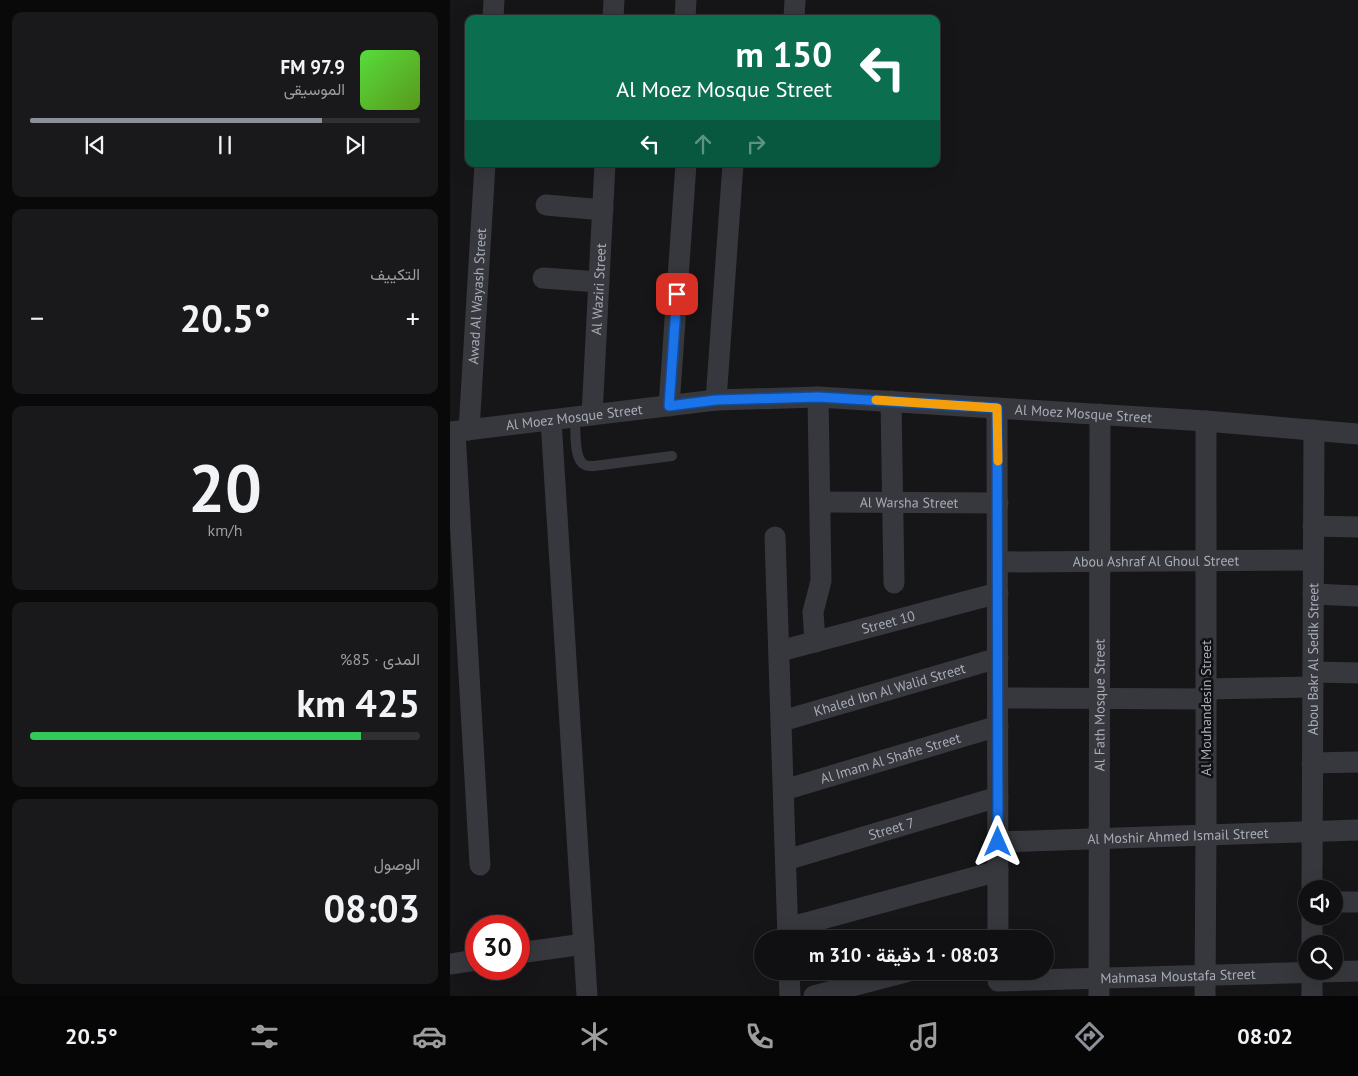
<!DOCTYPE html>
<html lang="ar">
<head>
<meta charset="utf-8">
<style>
  :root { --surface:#101012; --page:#19191b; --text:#f1f3f6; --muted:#9c9d9f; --line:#303032; --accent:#8c9099 }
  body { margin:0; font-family:"PT Sans",Vazirmatn,sans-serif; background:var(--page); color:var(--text); direction:rtl; height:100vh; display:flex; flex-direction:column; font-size:19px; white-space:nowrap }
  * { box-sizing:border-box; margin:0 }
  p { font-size:16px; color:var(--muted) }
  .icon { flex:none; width:28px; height:28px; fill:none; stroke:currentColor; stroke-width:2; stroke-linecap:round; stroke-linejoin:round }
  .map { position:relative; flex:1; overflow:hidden; direction:ltr }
  .drawer { display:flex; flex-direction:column; gap:12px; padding:12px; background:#09090a; width:450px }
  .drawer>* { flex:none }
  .guide { position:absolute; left:15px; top:15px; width:475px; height:152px; border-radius:10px; box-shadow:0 5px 20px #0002,0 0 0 1px var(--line); direction:rtl; background:#0b6e4f; color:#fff; overflow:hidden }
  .controls { position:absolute; left:848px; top:880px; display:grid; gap:10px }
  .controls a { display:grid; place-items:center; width:45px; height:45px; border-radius:50%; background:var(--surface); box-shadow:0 5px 20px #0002,0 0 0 1px var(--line); font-size:25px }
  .speed { position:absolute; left:15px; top:915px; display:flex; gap:10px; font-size:25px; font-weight:700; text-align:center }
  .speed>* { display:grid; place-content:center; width:65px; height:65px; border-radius:50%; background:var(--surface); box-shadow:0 5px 20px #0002,0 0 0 1px var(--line); line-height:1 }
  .speed .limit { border:8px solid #d22; background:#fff; color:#111 }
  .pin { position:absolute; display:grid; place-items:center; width:42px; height:42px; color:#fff; margin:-21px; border-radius:10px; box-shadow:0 2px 8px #0006 }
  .me { position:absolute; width:55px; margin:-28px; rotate:0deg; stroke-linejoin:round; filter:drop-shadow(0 0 4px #0008) }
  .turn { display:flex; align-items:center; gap:18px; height:105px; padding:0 25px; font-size:22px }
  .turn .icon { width:65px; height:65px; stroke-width:2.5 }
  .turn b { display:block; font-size:35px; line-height:42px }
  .lanes { display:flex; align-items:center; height:48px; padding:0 25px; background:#0003; justify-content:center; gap:25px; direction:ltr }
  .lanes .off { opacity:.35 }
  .big { font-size:38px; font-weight:700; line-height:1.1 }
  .drawer .card { flex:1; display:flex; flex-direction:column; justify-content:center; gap:8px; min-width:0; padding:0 18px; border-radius:10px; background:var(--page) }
  .drawer .dial { align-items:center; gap:0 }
  .dial b { font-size:65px; line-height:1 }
  .song { display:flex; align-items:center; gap:15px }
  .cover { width:60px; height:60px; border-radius:8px; background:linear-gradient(135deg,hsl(110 70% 55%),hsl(90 70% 35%)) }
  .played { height:5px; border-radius:2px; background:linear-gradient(90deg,var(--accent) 75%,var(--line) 75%) }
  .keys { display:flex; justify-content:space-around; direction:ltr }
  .heat { display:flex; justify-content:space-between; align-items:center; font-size:28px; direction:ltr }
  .charge { height:8px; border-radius:4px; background:linear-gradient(90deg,#34c759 85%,var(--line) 0) }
  .trip { position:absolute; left:304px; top:930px; width:300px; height:50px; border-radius:25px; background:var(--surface); box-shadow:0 5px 20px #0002,0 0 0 1px var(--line); font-weight:700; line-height:50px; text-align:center; direction:rtl }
  .menu { display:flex; height:80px; justify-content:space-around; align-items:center; background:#060607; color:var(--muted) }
  .menu .icon { width:35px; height:35px }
  .menu .current { color:var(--accent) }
  .menu b { font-size:22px; color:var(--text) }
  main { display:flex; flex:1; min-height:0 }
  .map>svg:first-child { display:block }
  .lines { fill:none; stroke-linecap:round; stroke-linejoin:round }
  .service { stroke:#37383d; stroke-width:10 }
  .minor { stroke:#37383d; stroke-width:21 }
  .route-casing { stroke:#114b97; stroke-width:12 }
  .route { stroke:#1a73e8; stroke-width:9 }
  .slow { stroke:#f59e0b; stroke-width:9 }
  .labels { text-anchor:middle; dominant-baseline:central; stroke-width:5; stroke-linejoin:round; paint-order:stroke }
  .street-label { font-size:14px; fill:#a8acb8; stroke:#111113 }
</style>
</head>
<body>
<main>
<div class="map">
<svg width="908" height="996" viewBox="0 0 908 996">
  <rect width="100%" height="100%" fill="#161618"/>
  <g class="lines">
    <path class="service" d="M125,417C126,429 123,460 135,465C137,466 142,466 144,466L222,456"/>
    <g class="minor">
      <path d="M43,19L44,0"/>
      <path d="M163,19L164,0"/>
      <path d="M235,19L236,0"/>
      <path d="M344,19L345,0"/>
      <path d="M96,205L153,210"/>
      <path d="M93,278L149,282"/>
      <path d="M266,400L283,164"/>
      <path d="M441,401L444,583"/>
      <path d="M219,406L236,164"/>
      <path d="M547,408L548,939"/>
      <path id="s1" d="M142,415L155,164"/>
      <path d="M101,420L137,996"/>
      <path id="s2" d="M19,430L35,164"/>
      <path id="s3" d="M0,432L266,400L368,397L756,421L908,434"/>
      <path d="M5,432L30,865"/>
      <path id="s4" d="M370,502L548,503"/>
      <path d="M863,526L908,527"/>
      <path d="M325,537L338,939"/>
      <path id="s5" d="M548,562L863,560"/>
      <path d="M863,594L908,596"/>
      <path d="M365,642L363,612L371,581L368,397"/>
      <path id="s6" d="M330,651L548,593"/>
      <path d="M863,672L908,673"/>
      <path d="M756,689L863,687"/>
      <path d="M548,698L756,699"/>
      <path id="s7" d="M332,721L548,658"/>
      <path d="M862,763L908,762"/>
      <path id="s8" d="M334,790L548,726"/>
      <path id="s9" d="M548,842L908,830"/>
      <path id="s10" d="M336,860L548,797"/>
      <path id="s11" d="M862,889L864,430"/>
      <path d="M884,902H908"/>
      <path d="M338,928L548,871"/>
      <path d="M862,944V916"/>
      <path d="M69,953L134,944"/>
      <path d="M0,964L26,960"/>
      <path d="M339,971L340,996"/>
      <path id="s12" d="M548,981L908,971"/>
      <path d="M364,996L459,971"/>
      <path id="s13" d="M649,996L650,414"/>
      <path d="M755,996L756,835V421"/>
      <path d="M862,996V971"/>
    </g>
  </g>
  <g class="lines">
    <defs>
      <path id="route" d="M227,294L219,406L266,400L368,397L547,408L548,842"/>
    </defs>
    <use href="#route" class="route-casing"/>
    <use href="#route" class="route"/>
    <path class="slow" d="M426,400L547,408L548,461"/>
  </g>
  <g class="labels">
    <g class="street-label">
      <text stroke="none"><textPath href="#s1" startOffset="126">Al Waziri Street</textPath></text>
      <text stroke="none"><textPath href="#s2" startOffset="134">Awad Al Wayash Street</textPath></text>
      <text stroke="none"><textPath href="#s3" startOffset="636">Al Moez Mosque Street</textPath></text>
      <text stroke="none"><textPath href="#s3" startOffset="125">Al Moez Mosque Street</textPath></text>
      <text stroke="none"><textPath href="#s4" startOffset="89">Al Warsha Street</textPath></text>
      <text stroke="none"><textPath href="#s5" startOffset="158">Abou Ashraf Al Ghoul Street</textPath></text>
      <text stroke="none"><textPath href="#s6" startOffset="112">Street 10</textPath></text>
      <text stroke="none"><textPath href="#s11" startOffset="230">Abou Bakr Al Sedik Street</textPath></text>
      <text stroke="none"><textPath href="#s7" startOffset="112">Khaled Ibn Al Walid Street</textPath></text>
      <text stroke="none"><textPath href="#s13" startOffset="291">Al Fath Mosque Street</textPath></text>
      <text transform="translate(756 708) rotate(-90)">Al Mouhandesin Street</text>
      <text stroke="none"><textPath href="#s8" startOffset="111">Al Imam Al Shafie Street</textPath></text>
      <text stroke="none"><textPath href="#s10" startOffset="110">Street 7</textPath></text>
      <text stroke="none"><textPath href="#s9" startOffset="180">Al Moshir Ahmed Ismail Street</textPath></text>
      <text stroke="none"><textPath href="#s12" startOffset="180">Mahmasa Moustafa Street</textPath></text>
    </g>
  </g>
</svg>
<div class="controls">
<a><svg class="icon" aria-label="sound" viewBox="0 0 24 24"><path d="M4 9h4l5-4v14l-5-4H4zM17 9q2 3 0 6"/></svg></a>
<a><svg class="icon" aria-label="search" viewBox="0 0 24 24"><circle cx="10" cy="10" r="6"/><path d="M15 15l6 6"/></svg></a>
</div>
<div class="speed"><div class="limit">30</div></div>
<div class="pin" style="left:227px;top:294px;background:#d93025"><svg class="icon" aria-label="arrive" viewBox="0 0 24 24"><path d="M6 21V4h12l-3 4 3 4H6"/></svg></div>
<svg class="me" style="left:548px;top:842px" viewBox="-20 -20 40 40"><path d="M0-17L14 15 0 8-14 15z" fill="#1a73e8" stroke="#fff" stroke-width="4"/></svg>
<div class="trip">08:03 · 1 دقيقة · 310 m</div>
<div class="guide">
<div class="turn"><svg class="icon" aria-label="left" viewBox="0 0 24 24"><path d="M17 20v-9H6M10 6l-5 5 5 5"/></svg><div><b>150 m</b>Al Moez Mosque Street</div></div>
<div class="lanes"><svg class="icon" aria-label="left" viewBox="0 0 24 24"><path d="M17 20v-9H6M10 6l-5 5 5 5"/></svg><svg class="icon off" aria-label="ahead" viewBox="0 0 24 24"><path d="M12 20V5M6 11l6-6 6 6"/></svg><svg class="icon off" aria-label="right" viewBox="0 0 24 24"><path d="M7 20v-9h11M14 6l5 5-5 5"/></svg></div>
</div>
</div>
<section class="drawer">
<div class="card">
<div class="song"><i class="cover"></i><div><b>97.9 FM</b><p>الموسيقى</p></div></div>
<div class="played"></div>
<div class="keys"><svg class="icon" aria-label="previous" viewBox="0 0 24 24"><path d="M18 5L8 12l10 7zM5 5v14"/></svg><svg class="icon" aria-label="pause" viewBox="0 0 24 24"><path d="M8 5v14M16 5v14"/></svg><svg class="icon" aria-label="next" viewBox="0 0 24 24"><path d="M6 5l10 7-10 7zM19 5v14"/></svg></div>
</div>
<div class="card"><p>التكييف</p>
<div class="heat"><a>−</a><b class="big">20.5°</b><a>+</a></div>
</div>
<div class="card dial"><b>20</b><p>km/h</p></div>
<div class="card"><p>المدى · 85%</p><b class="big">425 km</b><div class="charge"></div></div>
<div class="card"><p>الوصول</p><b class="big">08:03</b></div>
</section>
</main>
<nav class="menu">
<b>08:02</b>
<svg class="icon current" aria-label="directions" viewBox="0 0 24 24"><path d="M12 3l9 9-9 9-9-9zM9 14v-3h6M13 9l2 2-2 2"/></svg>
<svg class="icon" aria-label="music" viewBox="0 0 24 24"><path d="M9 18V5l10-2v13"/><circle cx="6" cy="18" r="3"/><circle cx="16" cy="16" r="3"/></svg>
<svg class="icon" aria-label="phone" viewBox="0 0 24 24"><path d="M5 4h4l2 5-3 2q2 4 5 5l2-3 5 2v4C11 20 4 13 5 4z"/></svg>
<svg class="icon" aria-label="climate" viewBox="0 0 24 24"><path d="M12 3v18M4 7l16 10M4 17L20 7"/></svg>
<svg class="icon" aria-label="car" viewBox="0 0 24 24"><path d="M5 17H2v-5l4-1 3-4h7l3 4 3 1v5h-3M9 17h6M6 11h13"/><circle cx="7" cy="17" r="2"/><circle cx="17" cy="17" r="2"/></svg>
<svg class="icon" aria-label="filters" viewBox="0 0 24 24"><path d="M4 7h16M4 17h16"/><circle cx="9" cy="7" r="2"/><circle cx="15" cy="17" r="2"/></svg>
<b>20.5°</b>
</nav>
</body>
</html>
